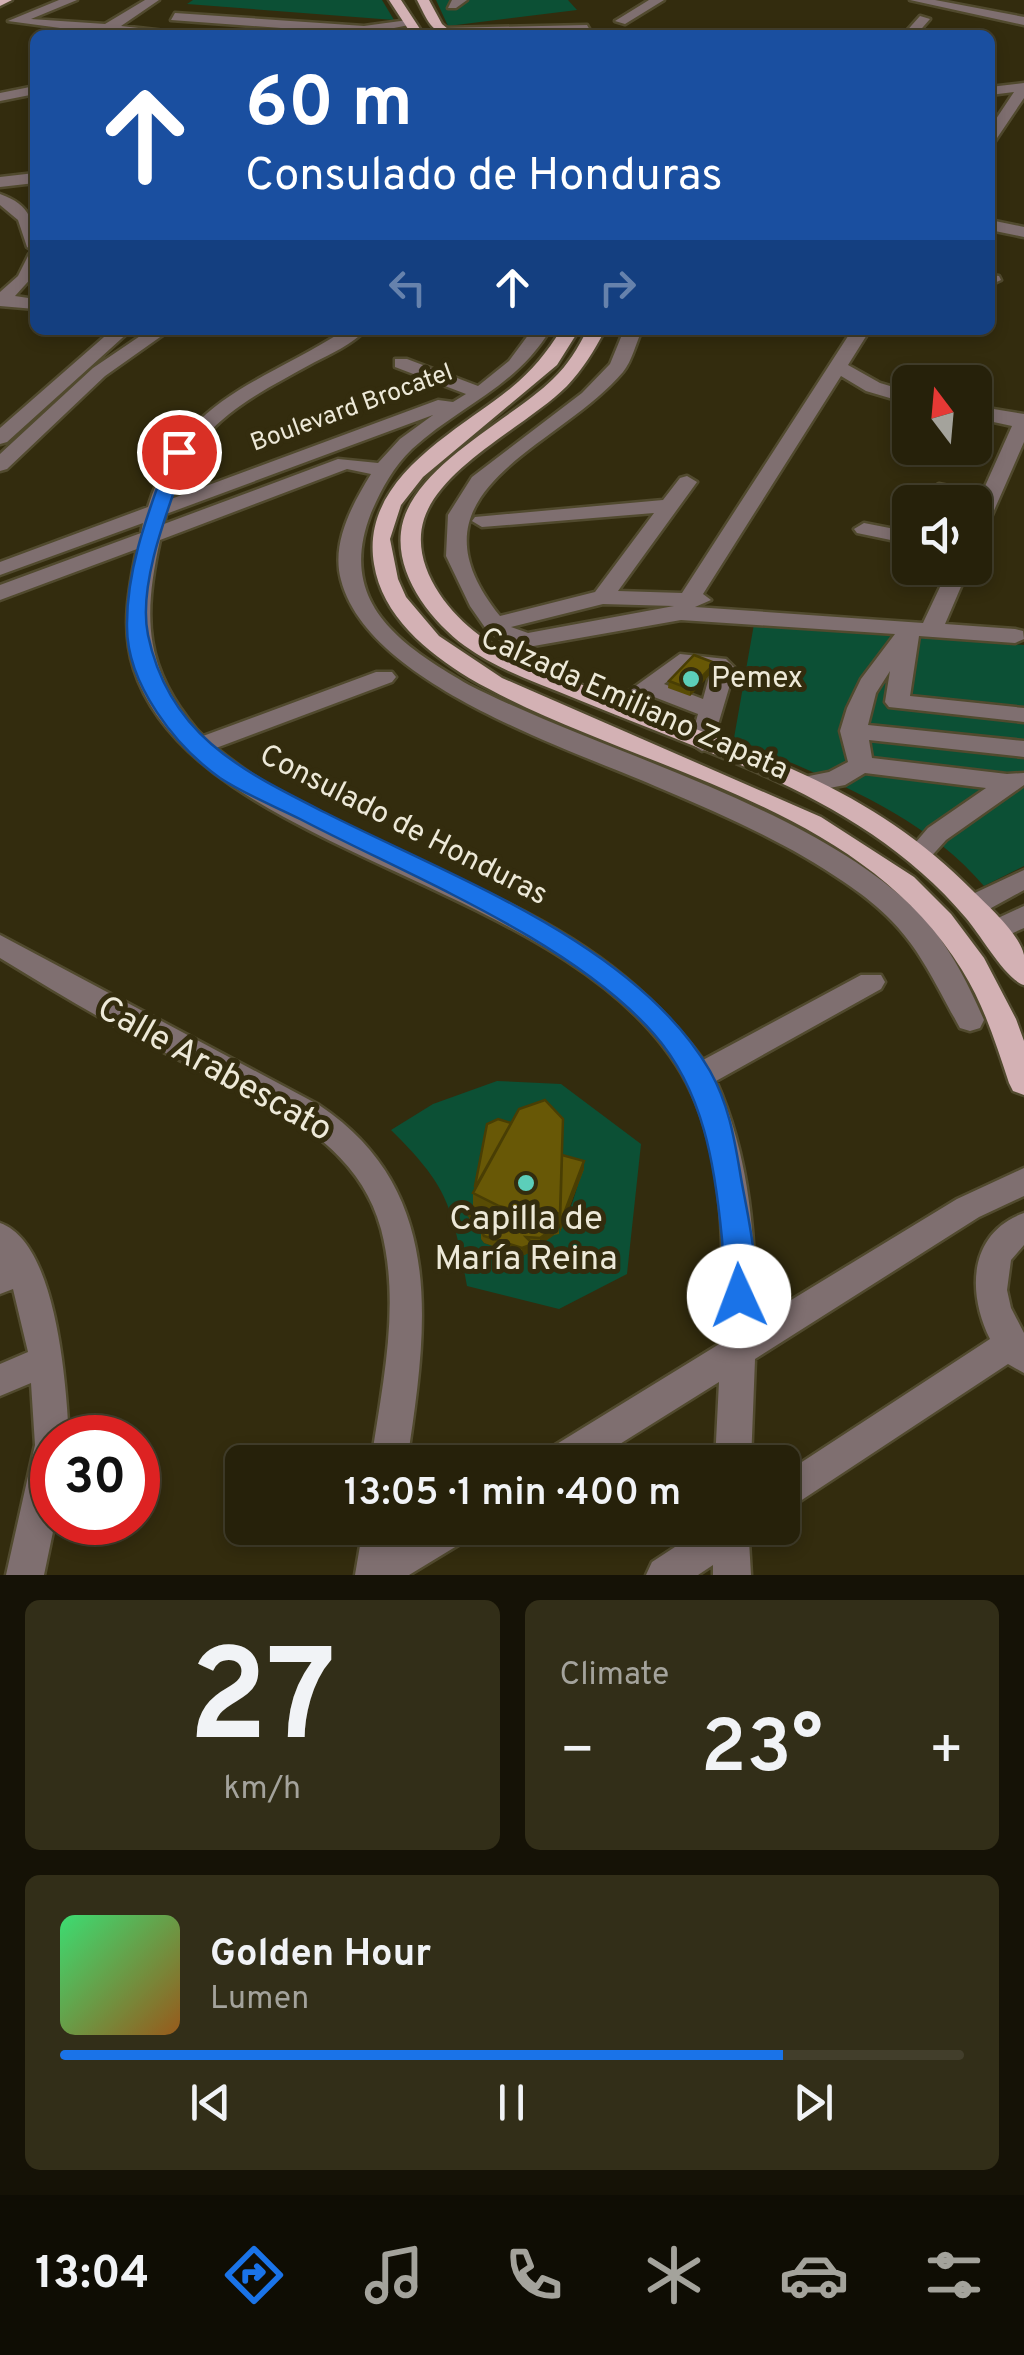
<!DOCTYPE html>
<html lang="en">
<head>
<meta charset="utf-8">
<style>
  :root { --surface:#26210a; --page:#322e18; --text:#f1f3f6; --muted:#a4a39c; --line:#423e2b; --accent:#1a73e8 }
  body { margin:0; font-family:Overpass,sans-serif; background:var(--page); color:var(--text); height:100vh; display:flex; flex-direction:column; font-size:38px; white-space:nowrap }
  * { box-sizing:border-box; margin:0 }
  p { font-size:32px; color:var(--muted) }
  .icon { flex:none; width:55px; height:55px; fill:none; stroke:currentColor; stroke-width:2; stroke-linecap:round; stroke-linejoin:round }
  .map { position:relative; height:1575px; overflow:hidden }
  .drawer { display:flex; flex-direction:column; gap:25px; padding:25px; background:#151206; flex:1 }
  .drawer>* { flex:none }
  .hud { position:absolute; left:30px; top:30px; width:965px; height:305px; border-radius:15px; box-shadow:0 5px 15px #0003,0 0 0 2px var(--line); background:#1a4fa0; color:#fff; overflow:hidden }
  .needle { width:65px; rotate:344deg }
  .buttons { position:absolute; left:892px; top:365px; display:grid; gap:20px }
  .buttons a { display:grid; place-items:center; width:100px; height:100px; border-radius:15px; background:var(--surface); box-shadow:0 5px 15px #0003,0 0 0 2px var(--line); font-size:50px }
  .speed { position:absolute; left:30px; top:1415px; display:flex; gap:20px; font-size:50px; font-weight:700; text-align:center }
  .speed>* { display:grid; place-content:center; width:130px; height:130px; border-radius:50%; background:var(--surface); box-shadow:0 5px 15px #0003,0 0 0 2px var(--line); line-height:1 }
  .speed .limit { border:15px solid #d22; background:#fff; color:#111 }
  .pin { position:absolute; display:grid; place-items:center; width:85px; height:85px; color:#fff; margin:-42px; border:5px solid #fff; border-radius:50%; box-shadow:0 2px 10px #0007 }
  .me { position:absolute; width:110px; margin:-55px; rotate:358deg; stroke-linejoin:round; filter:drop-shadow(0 0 8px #0008) }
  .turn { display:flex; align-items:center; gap:35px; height:210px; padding:0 50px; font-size:45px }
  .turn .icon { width:130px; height:130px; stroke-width:2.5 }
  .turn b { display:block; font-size:70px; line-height:85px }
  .lanes { display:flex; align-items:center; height:95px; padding:0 50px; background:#0003; justify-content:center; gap:50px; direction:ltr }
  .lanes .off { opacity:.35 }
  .big { font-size:75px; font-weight:600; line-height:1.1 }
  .drawer .tile { flex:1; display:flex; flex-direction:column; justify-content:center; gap:15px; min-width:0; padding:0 35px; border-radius:15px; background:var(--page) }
  .drawer .dial { align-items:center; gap:0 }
  .dial b { font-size:130px; line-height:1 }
  .song { display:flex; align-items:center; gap:30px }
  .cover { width:120px; height:120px; border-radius:15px; background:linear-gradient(135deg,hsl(140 70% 55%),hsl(30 70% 35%)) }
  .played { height:10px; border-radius:5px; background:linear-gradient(90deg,var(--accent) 80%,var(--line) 80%) }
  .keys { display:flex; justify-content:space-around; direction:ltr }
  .heat { display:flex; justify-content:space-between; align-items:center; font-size:55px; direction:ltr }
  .drawer .tiles { flex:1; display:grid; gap:25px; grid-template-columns:1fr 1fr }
  .tile:last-child { grid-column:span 2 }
  .trip { position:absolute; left:225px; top:1445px; width:575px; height:100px; border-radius:15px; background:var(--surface); box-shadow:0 5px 15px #0003,0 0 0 2px var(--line); font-weight:600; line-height:100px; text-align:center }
  .menu { display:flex; height:160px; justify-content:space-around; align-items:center; background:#0f0d04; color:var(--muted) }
  .menu .icon { width:70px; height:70px }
  .menu .on { color:var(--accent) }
  .menu b { font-size:45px; color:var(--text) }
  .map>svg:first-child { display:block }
  .green { fill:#0c5035; fill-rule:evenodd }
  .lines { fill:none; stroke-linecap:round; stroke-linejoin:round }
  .minor-casing { stroke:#514a2e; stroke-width:5 }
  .major-casing { stroke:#514a2e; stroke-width:5 }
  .minor { fill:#7f6f70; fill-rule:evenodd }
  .major { fill:#d3b1b4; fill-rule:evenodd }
  .wall { fill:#594c05 }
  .shaded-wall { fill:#493e04 }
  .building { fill:#685806; stroke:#493e04; stroke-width:2.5 }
  .route { fill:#1a73e8; stroke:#114b97; stroke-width:2.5 }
  .poi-dot { fill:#5cceba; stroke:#332c0e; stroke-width:4 }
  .labels { text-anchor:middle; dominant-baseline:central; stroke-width:10; stroke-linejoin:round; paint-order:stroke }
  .far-street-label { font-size:25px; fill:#ede9d8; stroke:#332c0e }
  .poi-label { font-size:30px; fill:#ede9d8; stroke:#332c0e; text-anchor:start }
  .street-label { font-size:30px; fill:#ede9d8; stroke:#332c0e }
  .near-street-label { font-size:35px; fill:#ede9d8; stroke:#332c0e }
  .near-poi-label { font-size:35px; fill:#ede9d8; stroke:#332c0e }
</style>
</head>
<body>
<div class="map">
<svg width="1024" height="1575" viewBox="0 0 1024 1575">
  <rect width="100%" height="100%" fill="#332c0e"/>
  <path class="green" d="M193,0H382L394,20L187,4Z
    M436,0H568L577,10L448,26Z
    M754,624L1024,645V866L984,886C920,811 822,777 734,738Z
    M497,1081L561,1084L641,1144L627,1274L559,1309L467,1286C452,1207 450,1188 391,1130L433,1104ZM562,1141V1162L583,1169C572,1200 566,1247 526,1244L532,1251L522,1256L484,1243L481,1238L490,1236L466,1224L480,1203Z"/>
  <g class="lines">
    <defs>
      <path id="minor" d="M59,0H77L31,19L105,24L145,0H159L121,26L200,35L105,34L8,21Z
        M452,0H467L456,8H448Z
        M649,0H664L625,24L615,21Z
        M910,0H935L1024,17V25Z
        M175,13L364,26L408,20L414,24L364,34L171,20Z
        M920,16L930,19L916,35H903Z
        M587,25L591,32H438L444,28Z
        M1024,83V98L995,141L990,142V128L1014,92L990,95V87Z
        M35,86V94L0,101V93Z
        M35,173V183L0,187V177Z
        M0,194C31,205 35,222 35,252L27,247L18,220L0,205Z
        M990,220L1024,227V237L990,230Z
        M35,252V274L15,296L35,299V309L0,306V292L18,276L29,254Z
        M990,275L999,276L1001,280L990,285Z
        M112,330H131L7,442L0,444V428Z
        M149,330H170L105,376L7,469L0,471V454L93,368Z
        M345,330H366C352,344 331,354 313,363C248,399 195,423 171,499L438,400L453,402L466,394L395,367V359H407L478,386L509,361L532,330H550C516,387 459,406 412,449C393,467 381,490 371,513C336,602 400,645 469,685C603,753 811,806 916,910C947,941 967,981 984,1020L980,1028L970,1031L960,1028C923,961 911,927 844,882C788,843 725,816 662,789C571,749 368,685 341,580C331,543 352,505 371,474L347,469L160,540C143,618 144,668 197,730L203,736L376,672H392L396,677L392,682L216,748C372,875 574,882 703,1060L861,975H881L885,982L881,989L716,1081C750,1157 756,1239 755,1322L957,1199L1024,1168V1196L979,1217L755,1359L751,1462H715L719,1382L591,1462H542L547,1450L721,1343C724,1259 727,1160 687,1083C581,880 194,858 134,669C121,629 129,588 137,549L0,600V585L141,533L143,523L0,575V562L148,507C183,397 257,386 345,330ZM433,415L400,439L378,463L338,459L164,524L166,514Z
        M624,330H642C636,343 632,361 623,372C557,450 398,490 500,616L595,592L654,513L482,527L472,521L475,517L663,500L680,478L687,476L697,482L618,591L682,593L852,330H870L848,365L880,383L910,392V404L866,391L841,376L703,594L711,600L695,607L923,623L949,568H969L945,624L1015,629L1023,631L1024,639L1015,643L919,636L910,696L1024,708V722L889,707L885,702L890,671L876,693L868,725L1024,741V757L869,740L872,758L1007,774L1024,773V785L946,840L927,861L918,864L905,855L928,828L986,788L865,773L845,785L803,793L791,785L794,779L829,772L848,762L840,731L847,708L861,679L895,634L681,620L528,647L505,642L486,629L470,606L446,556L448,515L472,477L582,393L610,364ZM603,604L674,606L528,633L511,627Z
        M975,406L1024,414V442L985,531L975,537L977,504L932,494L929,490L939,484L982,493L1012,426L975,418Z
        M864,523L910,532V544L857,533L854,529Z
        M680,654L726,659L735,668L711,748L702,751L690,743L698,714L649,695L617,715L605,708ZM685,668L711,670L703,699L664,684Z
        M1024,870V890L982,913H962L959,906L962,899Z
        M1024,906V928L993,942L983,939L979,932L983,925Z
        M0,935L319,1105C448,1191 427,1329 407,1462H371C382,1386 401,1305 381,1229C354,1128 240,1093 158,1049C104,1021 52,990 0,958Z
        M1024,1213V1245L1011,1260L1007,1290L1011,1308L1024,1333V1373L1008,1364L782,1513V1475L990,1339C967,1293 968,1233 1024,1213Z
        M0,1223C57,1243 66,1383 69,1438H52L55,1522L44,1575H6L35,1445L31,1383L0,1396V1364L28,1352L13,1289L0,1294Z
        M363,1528H400L399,1539L418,1528H471L465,1541L409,1575H355Z
        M704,1528H754L749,1541L751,1575H713V1565L698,1575H646L652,1562Z"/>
      <path id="major" d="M0,0H12L0,6Z
        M389,0H401L424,35H412Z
        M417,0H429L442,24L455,35C431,35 427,19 417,0Z
        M561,330H579L557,365L423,477L401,505L390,539L398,579L406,597L439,636L502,678L821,817L914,877L951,914L984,958L1016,1019L1024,1041V1095L1013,1091L1009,1083C996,1044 984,1005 962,970C857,799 631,771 469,678C427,652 382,616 374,564C360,479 455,433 511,388C532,371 547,352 561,330Z
        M587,330H605C594,351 583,369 567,386C528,425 441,466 424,519C410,563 445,610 479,635C513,660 555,674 595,690C665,718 737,743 805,775C868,804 924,841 972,890C988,906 1019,933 1024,955C1024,964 1024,976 1024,985C1006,980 980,934 966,918C908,849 831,804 750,769C692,744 632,722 574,698C537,683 498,670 465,646C431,621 396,576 401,532C408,468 510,421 553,379C568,365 578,348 587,330Z"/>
    </defs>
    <use href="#minor" class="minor-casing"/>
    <use href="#major" class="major-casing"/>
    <use href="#minor" class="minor"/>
    <use href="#major" class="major"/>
  </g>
  <path class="wall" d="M715,663L714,670L690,696L668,688L669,681Z
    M562,1155L584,1169L560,1232L562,1157L559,1234L554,1235L540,1245H533V1251L522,1256L484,1243L481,1239V1231L469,1224V1216L473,1207V1193L475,1186Z"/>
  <path class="shaded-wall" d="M715,663L714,670L690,696V689Z
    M584,1161V1169L560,1232V1224Z
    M554,1228V1235L540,1245V1238Z
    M533,1244V1251L522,1256V1248Z"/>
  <path class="building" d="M694,655L715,663L690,689L669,681Z
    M545,1100L563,1119L560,1213L537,1216L499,1206L473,1193L519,1109Z
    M498,1119L511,1123L476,1186H475L487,1124Z
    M562,1155L584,1161L560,1224Z
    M473,1207L499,1221L537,1231L554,1228L540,1238L526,1237L533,1244L522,1248L484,1236L481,1231L490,1228L469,1216Z"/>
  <path class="route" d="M179,447L188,452C171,502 137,582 148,635C169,736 243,771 326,813C452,877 637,944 710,1071C728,1103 734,1136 740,1172C745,1205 764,1276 750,1306L739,1309L728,1306C719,1286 724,1260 722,1239C715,1166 704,1091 654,1034C571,940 411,877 300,819C274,806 244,794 220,778C175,746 127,684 127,627C126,567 150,508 170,452Z"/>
  <g class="poi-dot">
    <circle cx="691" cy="679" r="10"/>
    <circle cx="526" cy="1183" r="10"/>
  </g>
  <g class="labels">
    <g class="far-street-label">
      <text transform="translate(352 409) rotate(-20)">Boulevard Brocatel</text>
    </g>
    <g class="poi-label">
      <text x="711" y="679">Pemex</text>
    </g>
    <g class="street-label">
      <text transform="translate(634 705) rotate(24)">Calzada Emiliano Zapata</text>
      <text transform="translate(403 826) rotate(27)">Consulado de Honduras</text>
    </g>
    <g class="near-street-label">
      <text transform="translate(214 1070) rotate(29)">Calle Arabescato</text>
    </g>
    <g class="near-poi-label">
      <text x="526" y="1220">Capilla de<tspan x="526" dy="40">María Reina</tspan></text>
    </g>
  </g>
</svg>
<div class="buttons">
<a><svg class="needle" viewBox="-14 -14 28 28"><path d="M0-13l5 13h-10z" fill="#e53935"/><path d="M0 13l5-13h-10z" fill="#a4a39c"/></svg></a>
<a><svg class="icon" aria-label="sound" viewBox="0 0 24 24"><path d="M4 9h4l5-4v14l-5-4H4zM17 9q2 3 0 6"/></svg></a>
</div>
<div class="speed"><div class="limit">30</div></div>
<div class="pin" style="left:179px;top:452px;background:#d93025"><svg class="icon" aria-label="arrive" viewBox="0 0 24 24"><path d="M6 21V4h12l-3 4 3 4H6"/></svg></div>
<svg class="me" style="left:739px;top:1296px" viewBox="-20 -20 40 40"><circle r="19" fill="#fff"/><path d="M0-13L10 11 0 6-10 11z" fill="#1a73e8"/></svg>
<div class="trip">13:05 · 1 min · 400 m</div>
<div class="hud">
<div class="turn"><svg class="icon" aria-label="ahead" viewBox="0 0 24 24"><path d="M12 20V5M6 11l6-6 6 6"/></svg><div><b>60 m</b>Consulado de Honduras</div></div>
<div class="lanes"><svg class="icon off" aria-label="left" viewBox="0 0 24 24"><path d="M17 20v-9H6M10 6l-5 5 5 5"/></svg><svg class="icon" aria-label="ahead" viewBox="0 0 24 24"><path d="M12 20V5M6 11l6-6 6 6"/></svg><svg class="icon off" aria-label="right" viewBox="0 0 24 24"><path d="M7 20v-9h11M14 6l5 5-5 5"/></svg></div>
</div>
</div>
<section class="drawer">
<div class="tiles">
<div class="tile dial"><b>27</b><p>km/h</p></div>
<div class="tile"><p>Climate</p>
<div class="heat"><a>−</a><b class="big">23°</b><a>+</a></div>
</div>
<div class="tile">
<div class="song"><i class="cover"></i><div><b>Golden Hour</b><p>Lumen</p></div></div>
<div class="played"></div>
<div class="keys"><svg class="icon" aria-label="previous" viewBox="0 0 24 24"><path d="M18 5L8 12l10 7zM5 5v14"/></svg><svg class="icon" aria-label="pause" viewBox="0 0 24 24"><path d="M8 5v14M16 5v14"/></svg><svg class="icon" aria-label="next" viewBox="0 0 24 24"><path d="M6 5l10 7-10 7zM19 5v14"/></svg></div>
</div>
</div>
</section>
<nav class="menu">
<b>13:04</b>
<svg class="icon on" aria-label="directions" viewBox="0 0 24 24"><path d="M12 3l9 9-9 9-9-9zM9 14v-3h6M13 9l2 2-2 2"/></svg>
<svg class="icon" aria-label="music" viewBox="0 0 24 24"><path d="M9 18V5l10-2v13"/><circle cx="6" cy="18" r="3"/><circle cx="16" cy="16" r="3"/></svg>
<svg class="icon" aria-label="phone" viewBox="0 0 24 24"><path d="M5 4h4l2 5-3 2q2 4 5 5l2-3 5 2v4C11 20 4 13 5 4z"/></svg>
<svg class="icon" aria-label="climate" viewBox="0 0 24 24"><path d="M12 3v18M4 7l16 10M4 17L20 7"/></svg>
<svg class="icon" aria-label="car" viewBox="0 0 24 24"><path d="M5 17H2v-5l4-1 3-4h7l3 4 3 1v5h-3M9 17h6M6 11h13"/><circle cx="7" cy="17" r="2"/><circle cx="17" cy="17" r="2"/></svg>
<svg class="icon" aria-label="filters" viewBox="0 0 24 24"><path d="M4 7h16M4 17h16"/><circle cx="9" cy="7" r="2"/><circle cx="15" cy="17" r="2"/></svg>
</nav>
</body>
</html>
